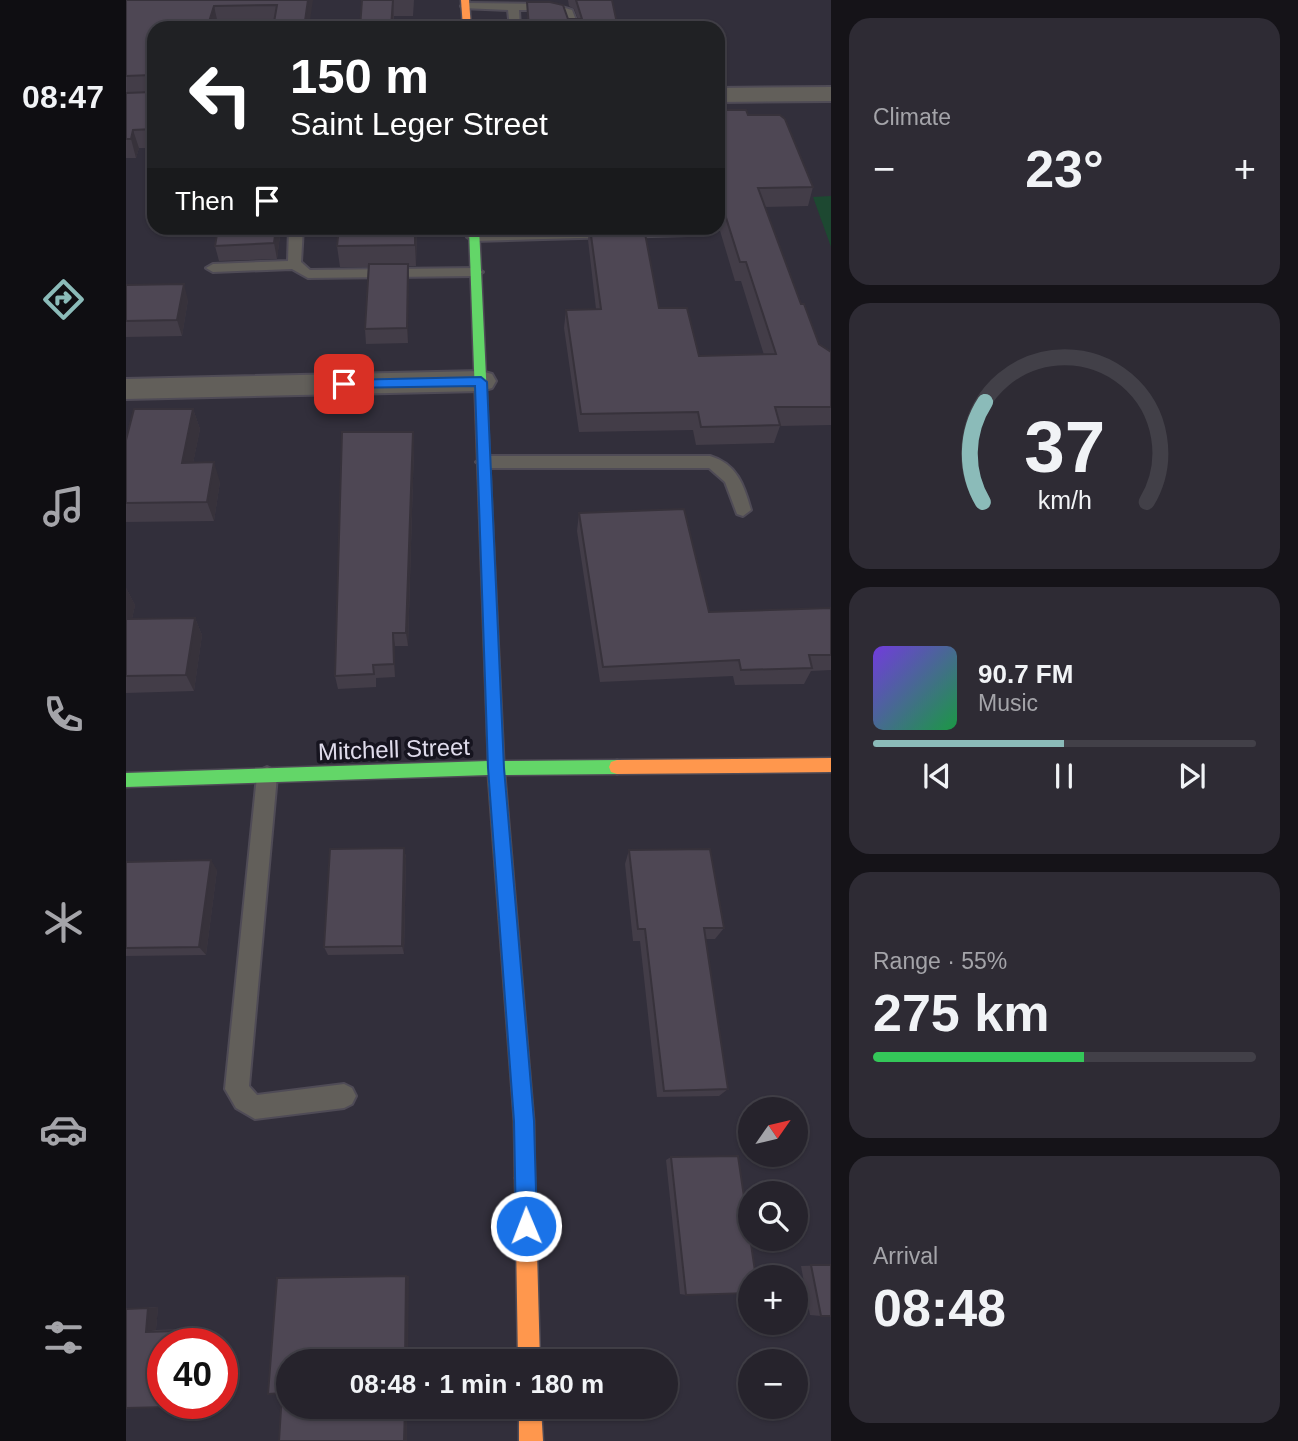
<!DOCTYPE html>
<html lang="en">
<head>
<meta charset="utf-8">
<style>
  :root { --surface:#26232c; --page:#2e2b34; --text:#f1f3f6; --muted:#a4a4a9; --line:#424048; --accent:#8bbbb9 }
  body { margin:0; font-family:Helvetica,sans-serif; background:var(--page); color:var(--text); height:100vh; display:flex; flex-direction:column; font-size:26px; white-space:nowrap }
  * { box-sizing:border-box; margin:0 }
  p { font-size:23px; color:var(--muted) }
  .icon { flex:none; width:38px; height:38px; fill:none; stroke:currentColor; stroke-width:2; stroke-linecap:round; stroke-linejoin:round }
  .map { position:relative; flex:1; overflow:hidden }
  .side { display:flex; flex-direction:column; gap:18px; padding:18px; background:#151318; width:467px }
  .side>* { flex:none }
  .banner { position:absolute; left:21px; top:21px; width:578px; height:214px; border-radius:21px; box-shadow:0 2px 5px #0004,0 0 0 2px var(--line); background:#202124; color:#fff; overflow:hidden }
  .needle { width:46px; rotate:56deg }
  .tools { position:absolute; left:612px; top:1097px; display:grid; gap:14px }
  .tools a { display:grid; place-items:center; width:70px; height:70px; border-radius:50%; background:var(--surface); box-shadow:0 2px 5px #0004,0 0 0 2px var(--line); font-size:35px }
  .speed { position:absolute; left:21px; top:1328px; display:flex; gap:14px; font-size:35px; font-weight:700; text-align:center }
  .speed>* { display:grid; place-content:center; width:91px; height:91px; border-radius:50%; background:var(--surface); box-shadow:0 2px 5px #0004,0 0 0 2px var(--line); line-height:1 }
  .speed .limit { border:10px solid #d22; background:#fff; color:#111 }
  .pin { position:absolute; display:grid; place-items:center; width:60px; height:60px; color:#fff; margin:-30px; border-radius:14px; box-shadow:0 4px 10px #0006 }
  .me { position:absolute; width:77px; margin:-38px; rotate:359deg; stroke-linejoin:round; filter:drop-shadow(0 0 5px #0008) }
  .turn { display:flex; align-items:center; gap:24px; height:147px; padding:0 28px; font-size:32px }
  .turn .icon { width:91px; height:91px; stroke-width:2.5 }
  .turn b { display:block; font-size:49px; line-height:60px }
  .then { display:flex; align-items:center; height:66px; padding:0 28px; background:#0003; gap:14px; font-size:26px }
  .big { font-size:52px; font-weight:700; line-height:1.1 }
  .side .tile { flex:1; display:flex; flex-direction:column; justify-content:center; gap:10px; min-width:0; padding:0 24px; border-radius:21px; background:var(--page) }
  .side .dial { align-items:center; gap:0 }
  .dial svg { height:182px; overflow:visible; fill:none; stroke:var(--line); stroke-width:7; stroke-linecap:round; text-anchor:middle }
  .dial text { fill:var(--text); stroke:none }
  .song { display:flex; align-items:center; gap:21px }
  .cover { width:84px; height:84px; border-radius:10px; background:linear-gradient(135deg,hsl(260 70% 55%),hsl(140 70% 35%)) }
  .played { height:7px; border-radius:4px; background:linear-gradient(90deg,var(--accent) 50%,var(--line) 50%) }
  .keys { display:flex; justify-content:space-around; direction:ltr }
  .heat { display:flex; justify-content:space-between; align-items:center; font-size:38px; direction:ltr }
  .charge { height:10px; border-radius:5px; background:linear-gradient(90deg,#34c759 55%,var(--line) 0) }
  .trip { position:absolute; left:150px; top:1349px; width:402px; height:70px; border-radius:35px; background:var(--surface); box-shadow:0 2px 5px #0004,0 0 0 2px var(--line); font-weight:700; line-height:70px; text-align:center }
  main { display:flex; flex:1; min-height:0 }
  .tabs { display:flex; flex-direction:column; width:126px; justify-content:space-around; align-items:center; background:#0f0e12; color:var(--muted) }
  .tabs .icon { width:49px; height:49px }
  .tabs .selected { color:var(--accent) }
  .tabs b { font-size:32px; color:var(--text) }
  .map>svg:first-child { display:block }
  .green { fill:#1d4831 }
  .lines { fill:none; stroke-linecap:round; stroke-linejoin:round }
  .lane-casing { stroke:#4f4b56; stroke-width:4 }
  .street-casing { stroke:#4f4b56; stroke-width:4 }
  .fast-casing { stroke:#4f4b56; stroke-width:3 }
  .slow-casing { stroke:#4f4b56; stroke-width:3 }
  .lane { fill:#625f5a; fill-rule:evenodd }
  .street { fill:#625f5a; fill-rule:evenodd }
  .fast { fill:#63d668; fill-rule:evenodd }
  .slow { fill:#ff974d; fill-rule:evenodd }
  .wall { fill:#433d48 }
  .shaded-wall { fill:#37323b }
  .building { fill:#4e4754; stroke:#37323b; stroke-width:2 }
  .route { fill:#1a73e8; stroke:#114b97; stroke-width:2 }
  .labels { text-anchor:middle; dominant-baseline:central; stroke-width:7; stroke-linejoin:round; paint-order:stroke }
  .street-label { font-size:24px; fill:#dfdbeb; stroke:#16141f }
</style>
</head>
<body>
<main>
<nav class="tabs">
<b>08:47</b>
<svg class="icon selected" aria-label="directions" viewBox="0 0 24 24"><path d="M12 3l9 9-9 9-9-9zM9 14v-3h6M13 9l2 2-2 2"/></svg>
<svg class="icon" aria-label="music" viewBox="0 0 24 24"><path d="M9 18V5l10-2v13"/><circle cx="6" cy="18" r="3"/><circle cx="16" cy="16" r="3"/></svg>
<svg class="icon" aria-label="phone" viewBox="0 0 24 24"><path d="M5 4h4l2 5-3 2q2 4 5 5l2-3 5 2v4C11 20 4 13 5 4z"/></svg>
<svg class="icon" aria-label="climate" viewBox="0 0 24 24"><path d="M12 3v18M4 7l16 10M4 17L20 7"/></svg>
<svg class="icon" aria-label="car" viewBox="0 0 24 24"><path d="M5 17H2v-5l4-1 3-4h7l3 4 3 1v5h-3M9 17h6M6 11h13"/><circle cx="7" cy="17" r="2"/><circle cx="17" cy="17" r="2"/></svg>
<svg class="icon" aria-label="filters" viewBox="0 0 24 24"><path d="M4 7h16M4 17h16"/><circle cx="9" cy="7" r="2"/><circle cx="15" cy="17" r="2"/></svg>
</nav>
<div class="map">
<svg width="705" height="1441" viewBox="0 0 705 1441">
  <rect width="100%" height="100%" fill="#322f3b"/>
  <path class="green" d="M705,196V247L687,197Z"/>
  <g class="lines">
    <defs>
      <path id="lane" d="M340,3L425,4L446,10L453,28H443L438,14L424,10H393L394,28H384L382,10L336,8L335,6Z
        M341,24L346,28H301L306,25Z
        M163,228H177L175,262L184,270L350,268L357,272L350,276L182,278L166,269L87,272L80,268L87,264L162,261Z
        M546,228H564L569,231L562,235L348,241L341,237L348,233Z
        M358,456H584C611,464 618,485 625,510L617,516L611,514L599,482L583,468H358L350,462Z
        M141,767L148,770L151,776L123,1086L131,1095L218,1084L226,1088L230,1096L226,1104L218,1108L129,1119L110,1108L99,1089L131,776L134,770Z"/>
      <path id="street" d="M705,87V101L592,102V88Z
        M355,371L366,374L370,381L366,388L355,391L0,399V379Z"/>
      <path id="fast" d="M343,228H353L378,761L491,760L497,762L499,767L497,772L491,774L379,775L408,1121L409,1178L406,1185L399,1188L392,1185L389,1178L388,1121L362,775L0,787V773L362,761Z"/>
      <path id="slow" d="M335,0H343L345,28H337Z
        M705,758V772L491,774L485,772L483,767L485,762L491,760Z
        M399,1168L406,1171L409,1178L414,1362H392L389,1178L392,1171Z
        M393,1407H415L417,1441H393Z"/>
    </defs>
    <use href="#lane" class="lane-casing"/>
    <use href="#street" class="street-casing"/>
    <use href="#fast" class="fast-casing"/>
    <use href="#slow" class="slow-casing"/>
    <use href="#lane" class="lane"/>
    <use href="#street" class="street"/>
    <use href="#fast" class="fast"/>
    <use href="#slow" class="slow"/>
  </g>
  <path class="wall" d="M0,0H187L148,23L92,24L90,28H28V148H13L10,158H0Z
    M236,0H288L287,16H268V28H234Z
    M442,0H486L492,28H402L401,2L442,19H452L448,9L443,6Z
    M592,110L622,115L687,187L682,206L639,207L675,304L693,344L705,352V425L654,426L648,443L570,445L567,430L453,432L438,328L440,310L470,309L462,240L463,228H518L533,308L573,356L638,355L615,281H609L592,224Z
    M155,228L151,259L93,261L89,246Z
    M291,228L290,266H282V343L240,344L239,329L242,267H214L211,246Z
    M0,285L62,300L56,336L0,337Z
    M67,409L74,429L67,463L94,482L88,521L0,522V440Z
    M287,432L288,446L282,646H269V677L250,678V687L212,689L209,676Z
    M453,513L583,612L705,608V670L685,671L678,684L609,685L607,676L474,682L451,531Z
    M0,588L9,605L6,619L69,618L76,635L68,691L0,693Z
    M278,848L280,858L278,954L202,955L198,947Z
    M503,850L598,928L589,939H580L602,1089L593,1096L531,1097L514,941H507L499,864Z
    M0,862L91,870L80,955L0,956Z
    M545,1157L560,1295L554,1294L540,1160Z
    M705,1265L695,1316L684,1315L675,1266Z
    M32,1307L30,1330L60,1329L58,1344H37V1404H51L43,1407L0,1408V1309Z"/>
  <path class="shaded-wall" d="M182,0H187L183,28H178Z
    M267,0L268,28H265Z
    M88,6L92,24L90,28H81Z
    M7,130L13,148L10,158L5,139Z
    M150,228H155L151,259L148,243Z
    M289,228H291L290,266L289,245Z
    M282,264L283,279L282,343L281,328Z
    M58,284L62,300L56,336L51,320Z
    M67,409L74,429L63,483L56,463Z
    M287,432L288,446L282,646L280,633Z
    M88,462L94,482L88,521L81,502Z
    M0,588L9,605L2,637L0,633Z
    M69,618L76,635L68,691L60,675Z
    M267,633L269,646V677L268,664Z
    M278,848L280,858L278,954L276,946Z
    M85,860L91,870L80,955L73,947Z
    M280,1276H283L282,1362H279Z
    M32,1307L30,1330L20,1332L22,1308Z
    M60,1329L58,1344H49L51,1331Z
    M279,1407H281V1441H278Z"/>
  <path class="building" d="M0,0H182L178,28H147L151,5L88,6L81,28H28V129L7,130L5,139H0V93L25,92V75L0,76Z
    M236,0H267L265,28H234Z
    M450,0H486L492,28H403L401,2H424L437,5L442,19H456Z
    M592,110H620L622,115H654L659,119L687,187L632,188L675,304H678L693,344L705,352V407H649L654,425L575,427L572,412L455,414L440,310L475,309L464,228H518L533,308H561L573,356L650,354L620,262H614L592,192Z
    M92,228H150L148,243L89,246Z
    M213,228H289V245L211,246Z
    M243,264H282L281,328L239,329Z
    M58,284L51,320L0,321V285Z
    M8,409H67L56,463L88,462L81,502L0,503V440Z
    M216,432H287L280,633H267L268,664L247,665L248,674L209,676Z
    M558,509L583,612L705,608V655H683L686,668L615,670L613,660L477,667L453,513Z
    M69,618L60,675L0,676V619Z
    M278,848L276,946L198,947L204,849Z
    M584,849L598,928H578L602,1089L538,1091L519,929H512L503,850Z
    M85,860L73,947L0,948V862Z
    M612,1156L630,1278H625V1293L560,1295L545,1157Z
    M685,1265H705V1316H695Z
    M280,1276L279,1362H163V1407H279L278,1441H153L156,1393L142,1394L151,1278Z
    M22,1308L20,1332L51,1331L49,1344H37V1404H44L43,1407L0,1408V1309Z"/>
  <path class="route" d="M355,377L361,382L378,768L408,1121L411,1226L408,1233L400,1236L393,1233L390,1226L388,1121L362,768L349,386L218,388L212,384L218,380Z"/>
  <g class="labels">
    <g class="street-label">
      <text transform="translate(268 749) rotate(-2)">Mitchell Street</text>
    </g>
  </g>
</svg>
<div class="tools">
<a><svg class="needle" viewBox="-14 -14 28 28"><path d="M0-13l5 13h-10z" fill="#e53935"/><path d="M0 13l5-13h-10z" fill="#a4a4a9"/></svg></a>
<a><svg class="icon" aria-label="search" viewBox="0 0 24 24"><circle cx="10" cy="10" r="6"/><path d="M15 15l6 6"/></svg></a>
<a>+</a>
<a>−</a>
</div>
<div class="speed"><div class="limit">40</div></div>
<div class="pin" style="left:218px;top:384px;background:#d93025"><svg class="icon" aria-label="arrive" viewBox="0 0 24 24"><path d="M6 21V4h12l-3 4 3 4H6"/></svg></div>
<svg class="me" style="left:400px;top:1226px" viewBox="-20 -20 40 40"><circle r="17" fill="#1a73e8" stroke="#fff" stroke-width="3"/><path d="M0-11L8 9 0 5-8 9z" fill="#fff"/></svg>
<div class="trip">08:48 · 1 min · 180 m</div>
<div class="banner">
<div class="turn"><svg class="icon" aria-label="left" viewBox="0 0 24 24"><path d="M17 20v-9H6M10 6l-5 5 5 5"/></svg><div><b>150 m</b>Saint Leger Street</div></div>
<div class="then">Then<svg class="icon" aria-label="arrive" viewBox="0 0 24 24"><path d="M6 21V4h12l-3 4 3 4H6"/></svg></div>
</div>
</div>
<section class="side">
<div class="tile"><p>Climate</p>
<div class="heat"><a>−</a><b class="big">23°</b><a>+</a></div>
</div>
<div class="tile dial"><svg viewBox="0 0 100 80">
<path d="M14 69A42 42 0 1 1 86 69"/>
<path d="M14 69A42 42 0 0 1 15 25" stroke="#8bbbb9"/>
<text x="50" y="56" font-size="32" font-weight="700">37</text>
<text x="50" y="72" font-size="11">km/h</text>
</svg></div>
<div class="tile">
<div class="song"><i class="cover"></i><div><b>90.7 FM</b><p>Music</p></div></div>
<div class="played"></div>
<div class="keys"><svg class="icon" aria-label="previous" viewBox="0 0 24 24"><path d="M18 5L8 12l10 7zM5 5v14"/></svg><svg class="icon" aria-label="pause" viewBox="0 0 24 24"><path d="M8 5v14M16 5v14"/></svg><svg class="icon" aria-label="next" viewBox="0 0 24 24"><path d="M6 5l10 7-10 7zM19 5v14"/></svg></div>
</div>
<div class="tile"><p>Range · 55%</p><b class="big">275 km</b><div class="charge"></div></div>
<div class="tile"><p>Arrival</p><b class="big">08:48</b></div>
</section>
</main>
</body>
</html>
